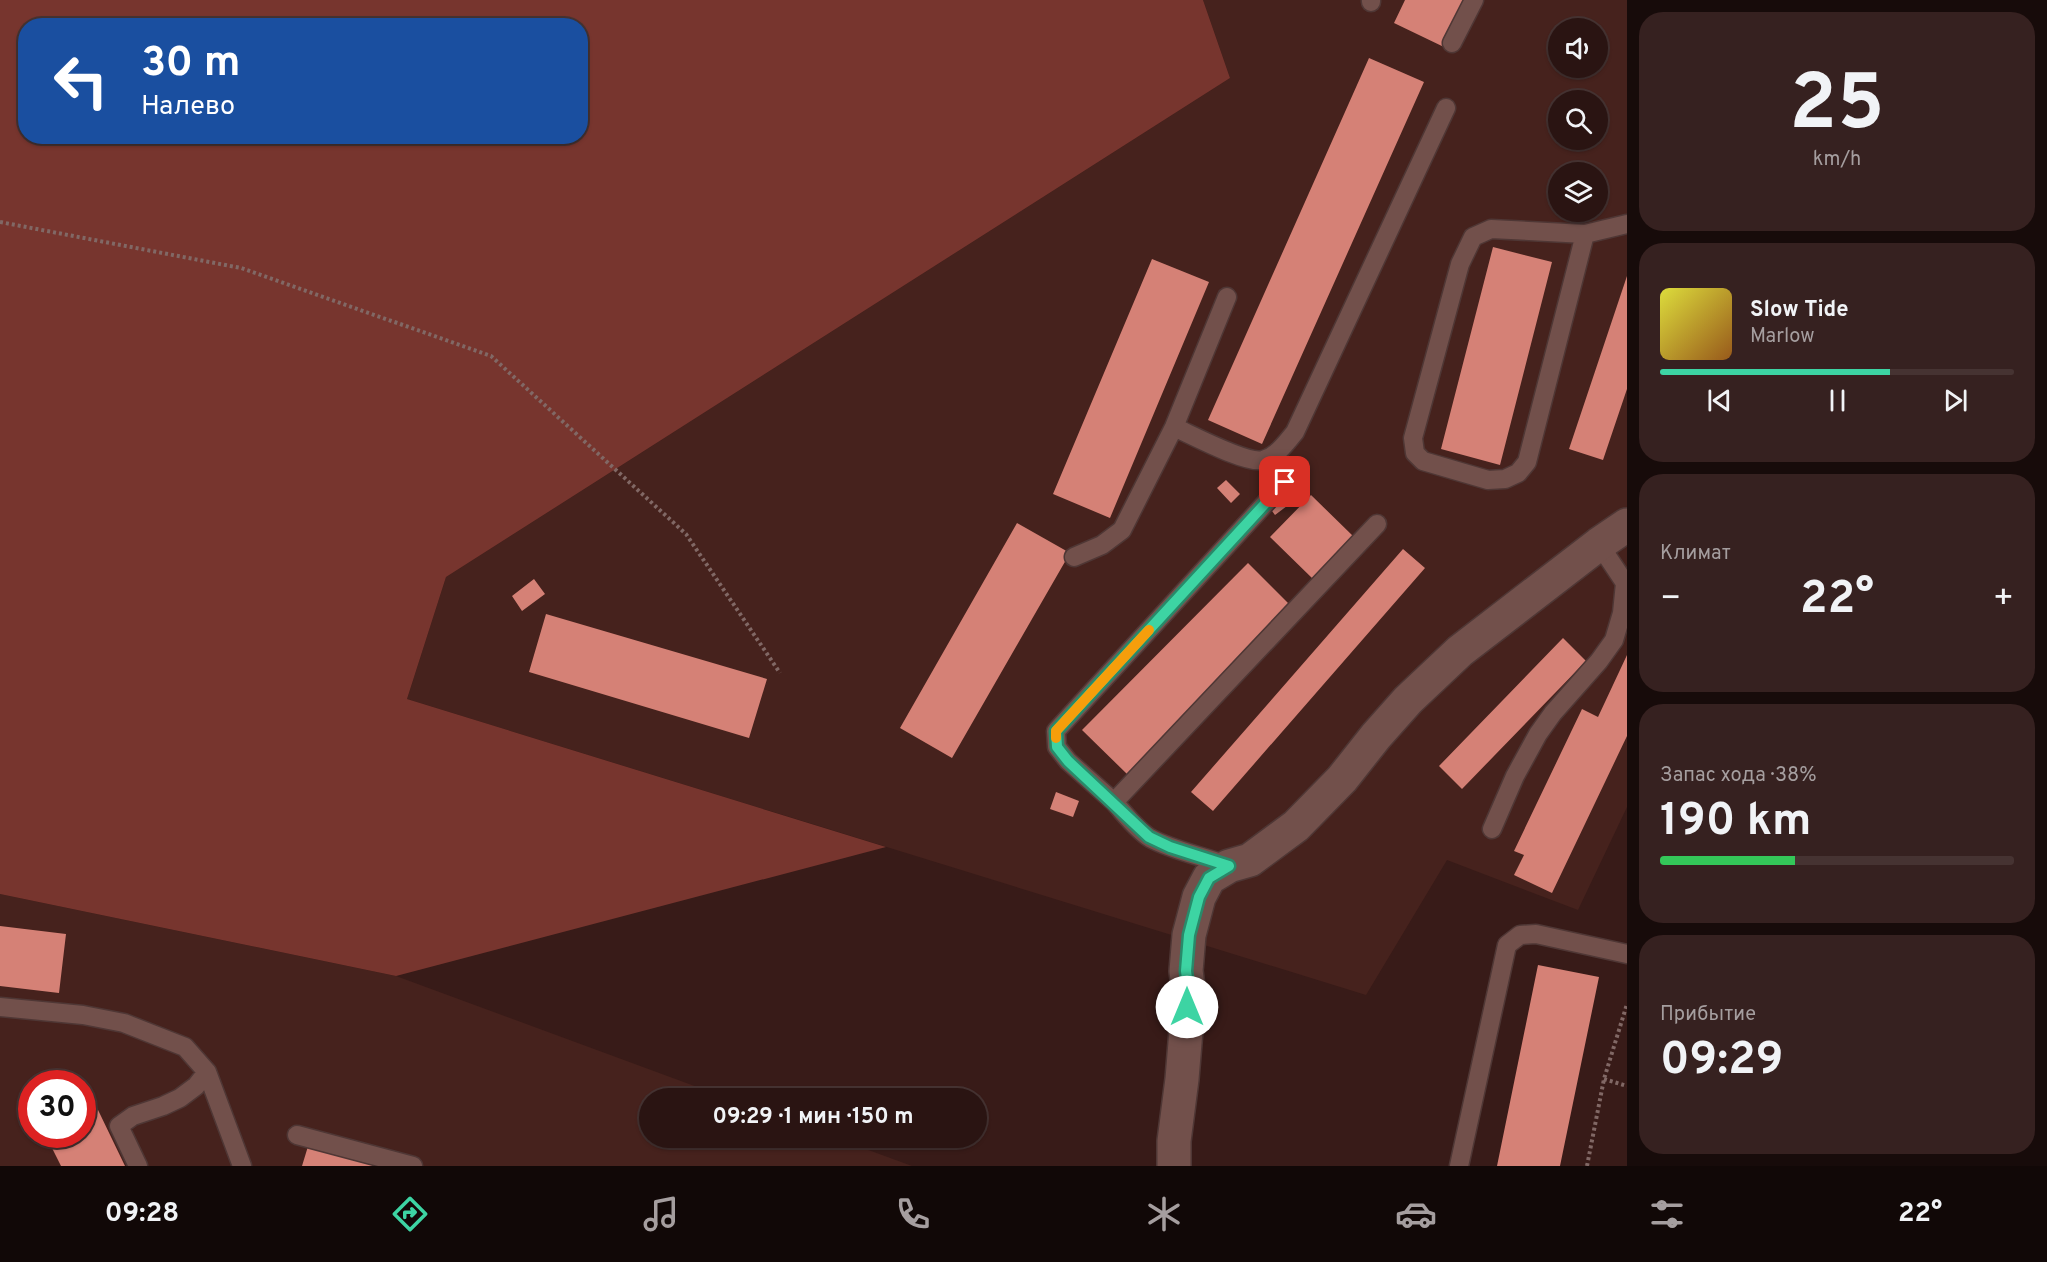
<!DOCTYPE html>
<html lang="ru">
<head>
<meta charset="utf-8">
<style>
  :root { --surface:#2a1412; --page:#362120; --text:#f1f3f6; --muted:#a59e9f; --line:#463332; --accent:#3dd4a3 }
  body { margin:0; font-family:Overpass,sans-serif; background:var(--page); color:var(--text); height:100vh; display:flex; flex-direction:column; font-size:22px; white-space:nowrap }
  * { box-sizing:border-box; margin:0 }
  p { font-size:20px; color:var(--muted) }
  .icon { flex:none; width:33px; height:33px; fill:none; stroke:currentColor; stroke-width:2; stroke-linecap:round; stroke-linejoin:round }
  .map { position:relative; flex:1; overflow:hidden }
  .details { display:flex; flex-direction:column; gap:12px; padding:12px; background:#170b0a; width:420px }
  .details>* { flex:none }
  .hud { position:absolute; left:18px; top:18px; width:570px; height:126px; border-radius:24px; box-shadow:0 2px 4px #0004,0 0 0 2px var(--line); background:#1a4fa0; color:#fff; overflow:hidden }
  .buttons { position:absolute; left:1548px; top:18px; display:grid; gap:12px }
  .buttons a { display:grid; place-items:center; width:60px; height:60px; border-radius:50%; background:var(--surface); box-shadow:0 2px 4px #0004,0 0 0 2px var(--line); font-size:30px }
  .speed { position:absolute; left:18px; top:1070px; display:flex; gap:12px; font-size:30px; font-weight:700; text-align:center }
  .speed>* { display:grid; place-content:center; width:78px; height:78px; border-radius:50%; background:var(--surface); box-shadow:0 2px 4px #0004,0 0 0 2px var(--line); line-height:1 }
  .speed .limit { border:9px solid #d22; background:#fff; color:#111 }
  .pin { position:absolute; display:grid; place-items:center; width:51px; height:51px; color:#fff; margin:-26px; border-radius:12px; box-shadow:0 3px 9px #0006 }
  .me { position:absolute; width:66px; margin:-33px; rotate:0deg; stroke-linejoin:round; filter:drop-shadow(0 0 4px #0008) }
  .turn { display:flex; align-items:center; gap:21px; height:126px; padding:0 24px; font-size:27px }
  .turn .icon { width:78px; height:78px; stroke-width:2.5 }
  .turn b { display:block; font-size:42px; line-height:51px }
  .big { font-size:45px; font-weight:700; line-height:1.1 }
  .details .card { flex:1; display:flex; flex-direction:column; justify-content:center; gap:9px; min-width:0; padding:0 21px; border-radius:24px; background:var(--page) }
  .details .dial { align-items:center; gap:0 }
  .dial b { font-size:78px; line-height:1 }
  .song { display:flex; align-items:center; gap:18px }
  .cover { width:72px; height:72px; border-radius:9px; background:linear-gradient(135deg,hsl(60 70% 55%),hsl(30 70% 35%)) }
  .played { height:6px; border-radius:3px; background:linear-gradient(90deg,var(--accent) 65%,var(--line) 65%) }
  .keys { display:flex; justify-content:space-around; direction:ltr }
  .heat { display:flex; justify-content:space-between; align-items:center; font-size:33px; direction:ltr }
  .charge { height:9px; border-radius:4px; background:linear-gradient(90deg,#34c759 38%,var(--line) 0) }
  .trip { position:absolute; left:639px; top:1088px; width:348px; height:60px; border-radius:30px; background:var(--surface); box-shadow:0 2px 4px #0004,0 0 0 2px var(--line); font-weight:700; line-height:60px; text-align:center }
  .menu { display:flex; height:96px; justify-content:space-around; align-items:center; background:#110807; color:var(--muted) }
  .menu .icon { width:42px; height:42px }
  .menu .current { color:var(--accent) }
  .menu b { font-size:27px; color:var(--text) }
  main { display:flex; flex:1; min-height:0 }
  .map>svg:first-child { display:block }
  .built { fill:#46221d; fill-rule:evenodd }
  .green { fill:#77352e; fill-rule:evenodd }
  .building { fill:#d58176 }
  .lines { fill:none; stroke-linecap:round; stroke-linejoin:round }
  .lane-casing { stroke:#4f3735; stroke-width:21 }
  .street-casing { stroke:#4f3735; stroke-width:36 }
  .path { stroke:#816865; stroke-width:4; stroke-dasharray:3 3; stroke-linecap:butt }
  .lane { stroke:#72504b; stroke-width:18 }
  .street { stroke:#72504b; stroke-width:33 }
  .route-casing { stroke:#288a6a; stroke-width:15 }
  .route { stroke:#3dd4a3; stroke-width:10 }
  .slow { stroke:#f59e0b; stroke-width:10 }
</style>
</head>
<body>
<main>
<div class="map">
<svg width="1627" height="1166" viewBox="0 0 1627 1166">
  <rect width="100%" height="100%" fill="#381b18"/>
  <path class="built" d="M1203,0H1627V807L1578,910L1447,860L1366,995L407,699L446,577L1230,78ZM1558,28H1598V68H1558ZM1558,100H1598V140H1558ZM1558,172H1598V212H1558Z
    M0,894L396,976L727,1098H650V1137H833L912,1166H0ZM32,1083H82V1134H32Z"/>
  <path class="green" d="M0,0H1203L1230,78L446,577L407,699L886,847L396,976L0,894ZM26,26H580V136H26Z"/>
  <path class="building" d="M1405,0H1469L1446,48L1394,23Z
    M1369,58L1424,82L1262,444L1208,420Z
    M1493,247L1552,262L1500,465L1441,449Z
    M1152,259L1209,282L1110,518L1053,494Z
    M1627,276V389L1603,460L1569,449Z
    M1226,480L1240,494L1231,503L1217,488Z
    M1284,495L1291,503L1275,515L1269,507Z
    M1311,495L1354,537L1313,579L1270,537Z
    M1017,523L1070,553L952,758L900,728Z
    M1403,549L1425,568L1213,811L1191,792Z
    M1248,563L1292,607L1127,774L1082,730Z
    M534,579L545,594L522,611L512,596Z
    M546,614L767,679L749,738L529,672Z
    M1563,638L1586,661L1462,789L1439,766Z
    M1627,655V736L1552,893L1514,875L1524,855L1514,851L1582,709L1598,717Z
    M1056,792L1079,801L1073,817L1050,809Z
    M0,926L66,934L59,993L0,986Z
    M1538,965L1599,977L1560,1166H1497Z
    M86,1085L125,1166H61L45,1134H82V1086Z
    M309,1143L381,1166H302Z"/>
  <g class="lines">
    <defs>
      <path id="lane" d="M1371,2V0
        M1452,43L1474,0
        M1585,234L1527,462L1518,473L1505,479L1488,480L1423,461L1415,453L1413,438L1460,264L1473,237L1491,229L1585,234L1627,224
        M1174,427C1192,435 1246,464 1263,460C1277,456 1286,443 1295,432L1446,108
        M1074,557L1102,545L1122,530L1174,427L1227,297
        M1114,802L1068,761L1057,747L1056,731L1285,482
        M1492,829L1515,776L1538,734L1553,713L1599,661L1614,640L1622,613L1625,583L1599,544
        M1229,866C1203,856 1174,851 1150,838C1136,829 1125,814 1114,802L1377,524
        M0,1007L83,1015L124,1023L185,1047L207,1072L242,1166
        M297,1135L413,1166
        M138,1166L119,1126L133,1116L163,1106L180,1098L196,1086L207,1072
        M1459,1166L1507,945L1520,935L1536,934L1627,954"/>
      <path id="street" d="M1174,1166V1141L1182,1079L1189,994L1186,971L1189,935L1199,897L1209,878L1229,866L1250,860L1296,826L1342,779L1376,736L1408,700L1460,651L1599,544L1627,525"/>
    </defs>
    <use href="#lane" class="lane-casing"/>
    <use href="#street" class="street-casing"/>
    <path class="path" d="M0,222L241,268L491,356L686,534L780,673
      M1604,1079L1627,1086
      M1587,1166L1604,1079L1627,1004"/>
    <use href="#lane" class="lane"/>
    <use href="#street" class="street"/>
  </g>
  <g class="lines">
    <defs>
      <path id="route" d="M1187,1007L1189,994L1186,971L1189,935L1199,897L1209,878L1229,866L1170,847L1149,837L1068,761L1057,747L1056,731L1285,482"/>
    </defs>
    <use href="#route" class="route-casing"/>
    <use href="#route" class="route"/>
    <path class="slow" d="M1056,738V731L1149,630"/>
  </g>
</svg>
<div class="buttons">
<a><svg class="icon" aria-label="sound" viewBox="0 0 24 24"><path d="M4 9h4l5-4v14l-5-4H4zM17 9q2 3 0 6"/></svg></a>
<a><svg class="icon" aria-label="search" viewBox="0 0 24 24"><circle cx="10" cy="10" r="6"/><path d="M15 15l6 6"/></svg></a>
<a><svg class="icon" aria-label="layers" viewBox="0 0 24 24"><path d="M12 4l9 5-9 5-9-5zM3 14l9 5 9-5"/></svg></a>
</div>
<div class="speed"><div class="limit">30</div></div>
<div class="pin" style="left:1285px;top:482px;background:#d93025"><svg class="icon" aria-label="arrive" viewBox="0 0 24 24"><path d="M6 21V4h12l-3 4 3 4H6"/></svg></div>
<svg class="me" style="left:1187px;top:1007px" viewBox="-20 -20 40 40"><circle r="19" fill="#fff"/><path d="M0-13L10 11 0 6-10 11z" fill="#3dd4a3"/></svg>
<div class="trip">09:29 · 1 мин · 150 m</div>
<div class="hud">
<div class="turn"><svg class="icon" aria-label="left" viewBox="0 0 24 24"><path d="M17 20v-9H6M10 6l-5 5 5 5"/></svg><div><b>30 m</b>Налево</div></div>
</div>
</div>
<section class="details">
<div class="card dial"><b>25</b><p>km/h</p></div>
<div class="card">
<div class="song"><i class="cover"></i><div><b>Slow Tide</b><p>Marlow</p></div></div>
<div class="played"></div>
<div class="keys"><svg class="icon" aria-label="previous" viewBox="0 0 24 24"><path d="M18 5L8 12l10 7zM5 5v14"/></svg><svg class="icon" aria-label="pause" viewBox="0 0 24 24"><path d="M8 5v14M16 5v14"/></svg><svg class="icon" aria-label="next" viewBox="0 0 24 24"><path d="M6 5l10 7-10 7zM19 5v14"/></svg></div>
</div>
<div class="card"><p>Климат</p>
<div class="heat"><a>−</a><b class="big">22°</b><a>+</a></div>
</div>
<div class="card"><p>Запас хода · 38%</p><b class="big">190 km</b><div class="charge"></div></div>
<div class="card"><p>Прибытие</p><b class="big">09:29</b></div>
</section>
</main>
<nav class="menu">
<b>09:28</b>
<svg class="icon current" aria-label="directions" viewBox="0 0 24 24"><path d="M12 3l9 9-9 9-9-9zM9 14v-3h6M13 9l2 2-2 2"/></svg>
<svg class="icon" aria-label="music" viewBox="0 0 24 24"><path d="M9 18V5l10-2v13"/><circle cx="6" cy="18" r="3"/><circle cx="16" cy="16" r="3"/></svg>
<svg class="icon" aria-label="phone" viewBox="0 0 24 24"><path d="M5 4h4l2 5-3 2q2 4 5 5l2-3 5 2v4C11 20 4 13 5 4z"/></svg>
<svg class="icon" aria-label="climate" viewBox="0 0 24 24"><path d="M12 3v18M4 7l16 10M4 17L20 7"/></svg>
<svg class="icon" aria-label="car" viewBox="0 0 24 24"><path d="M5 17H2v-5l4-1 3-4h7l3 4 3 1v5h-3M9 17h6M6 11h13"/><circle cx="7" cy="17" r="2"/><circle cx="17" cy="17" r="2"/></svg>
<svg class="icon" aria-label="filters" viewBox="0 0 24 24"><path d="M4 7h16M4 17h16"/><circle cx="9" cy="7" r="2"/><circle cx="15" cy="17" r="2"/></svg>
<b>22°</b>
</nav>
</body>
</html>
